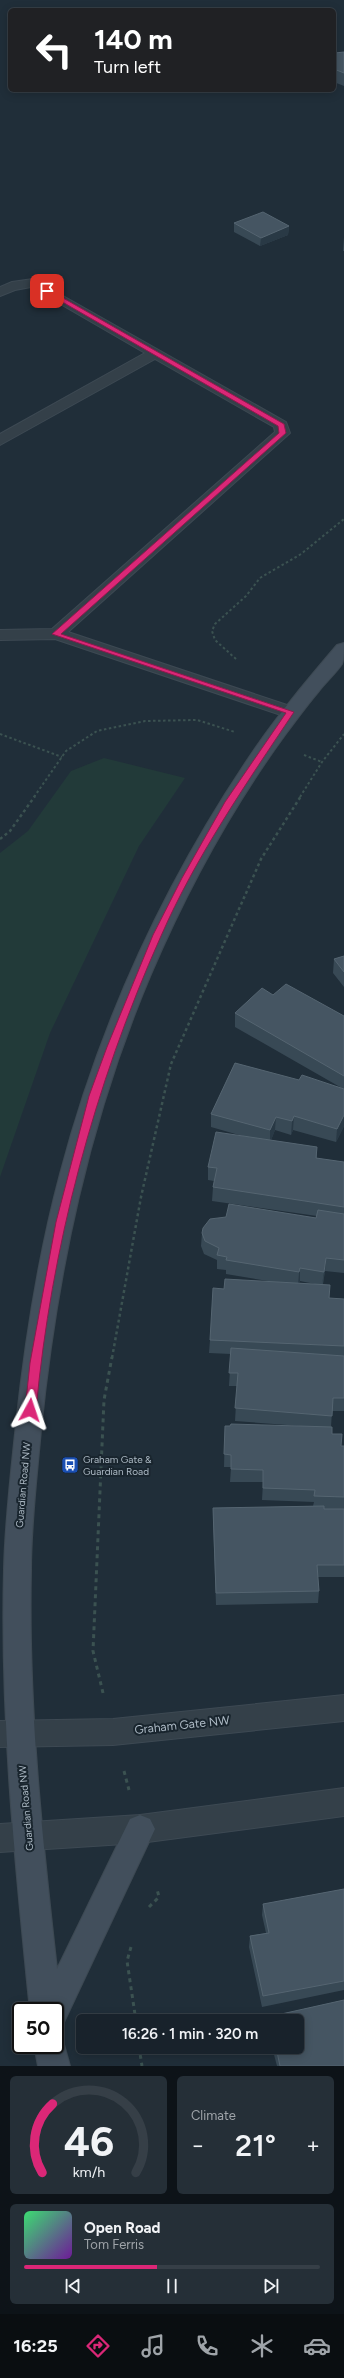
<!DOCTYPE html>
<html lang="en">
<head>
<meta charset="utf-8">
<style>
  :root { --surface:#18222b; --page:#252f37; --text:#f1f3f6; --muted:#9fa4a9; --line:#363f47; --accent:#db2777 }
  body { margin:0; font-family:Figtree,sans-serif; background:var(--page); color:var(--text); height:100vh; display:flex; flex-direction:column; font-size:15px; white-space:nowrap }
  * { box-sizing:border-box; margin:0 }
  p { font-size:13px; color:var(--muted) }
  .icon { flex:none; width:22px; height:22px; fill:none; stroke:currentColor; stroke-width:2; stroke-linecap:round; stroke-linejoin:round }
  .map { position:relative; height:2066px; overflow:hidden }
  .drawer { display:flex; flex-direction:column; gap:10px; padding:10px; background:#0d1318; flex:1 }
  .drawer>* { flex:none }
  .top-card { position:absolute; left:8px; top:8px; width:328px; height:84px; border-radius:6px; box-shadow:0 2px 10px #0003,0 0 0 1px var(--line); background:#202124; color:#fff; overflow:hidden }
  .speed { position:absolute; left:12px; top:2002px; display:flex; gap:8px; font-size:20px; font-weight:700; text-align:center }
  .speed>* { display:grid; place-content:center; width:52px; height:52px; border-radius:50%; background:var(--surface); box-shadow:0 2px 10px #0003,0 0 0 1px var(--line); line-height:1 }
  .speed .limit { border:2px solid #111; border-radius:6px; background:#fff; color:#111 }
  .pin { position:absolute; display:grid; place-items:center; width:34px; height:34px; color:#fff; margin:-17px; border-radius:8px; box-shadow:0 2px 6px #0006 }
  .me { position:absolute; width:44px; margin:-22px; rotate:5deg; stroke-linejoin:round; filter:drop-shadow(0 0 3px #0008) }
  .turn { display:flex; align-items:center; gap:14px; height:84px; padding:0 20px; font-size:18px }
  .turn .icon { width:52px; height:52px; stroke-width:2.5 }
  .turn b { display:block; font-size:28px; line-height:34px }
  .big { font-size:30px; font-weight:600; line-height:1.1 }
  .drawer .widget { flex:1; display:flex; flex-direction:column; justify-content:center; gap:6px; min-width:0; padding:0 14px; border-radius:6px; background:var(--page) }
  .drawer .dial { align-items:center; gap:0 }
  .dial svg { height:104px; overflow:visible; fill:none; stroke:var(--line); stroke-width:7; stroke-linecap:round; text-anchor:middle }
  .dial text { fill:var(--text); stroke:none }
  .song { display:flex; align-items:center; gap:12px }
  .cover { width:48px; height:48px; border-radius:6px; background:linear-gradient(135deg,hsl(140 70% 55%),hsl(280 70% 35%)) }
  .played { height:4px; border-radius:2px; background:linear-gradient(90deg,var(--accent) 45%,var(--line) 45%) }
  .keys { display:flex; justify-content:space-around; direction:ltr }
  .heat { display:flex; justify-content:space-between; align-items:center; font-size:22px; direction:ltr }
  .drawer .tiles { flex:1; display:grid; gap:10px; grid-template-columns:1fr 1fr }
  .widget:last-child { grid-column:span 2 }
  .trip { position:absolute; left:76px; top:2014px; width:228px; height:40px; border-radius:6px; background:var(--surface); box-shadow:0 2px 10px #0003,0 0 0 1px var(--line); font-weight:600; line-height:40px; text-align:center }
  .tab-bar { display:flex; height:64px; justify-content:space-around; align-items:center; background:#0a0e11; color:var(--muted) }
  .tab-bar .icon { width:28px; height:28px }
  .tab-bar .selected { color:var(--accent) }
  .tab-bar b { font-size:18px; color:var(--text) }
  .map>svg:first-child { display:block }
  .green { fill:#223a39 }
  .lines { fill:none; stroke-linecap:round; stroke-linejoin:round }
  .lane-casing { stroke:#3d4953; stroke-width:2 }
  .street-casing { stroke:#3d4953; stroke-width:2 }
  .secondary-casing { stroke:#3d4953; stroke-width:2 }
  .path-far2 { stroke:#3b5251; stroke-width:2; stroke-dasharray:2.5 2.5; stroke-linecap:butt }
  .path-far1 { stroke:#3b5251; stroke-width:2.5; stroke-dasharray:3 3; stroke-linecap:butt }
  .path { stroke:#3b5251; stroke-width:3; stroke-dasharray:4 4; stroke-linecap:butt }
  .lane { fill:#344049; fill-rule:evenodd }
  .street { fill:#344049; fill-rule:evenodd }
  .secondary { fill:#424f5c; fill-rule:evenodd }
  .wall { fill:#384955; fill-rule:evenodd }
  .shaded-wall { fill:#293945 }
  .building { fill:#455562; stroke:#556571 }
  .route { fill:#db2777; stroke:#8e194d }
  .labels { text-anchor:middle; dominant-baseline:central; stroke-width:4; stroke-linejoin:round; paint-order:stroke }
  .poi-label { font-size:10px; fill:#aebbc6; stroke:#19252e; text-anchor:start }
  .street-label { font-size:10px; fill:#aebbc6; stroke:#19252e }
  .near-street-label { font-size:12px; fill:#aebbc6; stroke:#19252e }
</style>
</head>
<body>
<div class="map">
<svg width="344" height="2066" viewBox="0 0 344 2066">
  <rect width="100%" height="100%" fill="#202e39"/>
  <path class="green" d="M104,758L185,778L139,846L50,1033L0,1177V853L28,831L71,771Z"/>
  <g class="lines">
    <defs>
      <path id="lane" d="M33,279L286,422L290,433L68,632L296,708L299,712L296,716H284L55,639L0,640V630L52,629L275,432L274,427L155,359L0,445V434L145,353L31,287L15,290L0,296V287L12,282Z"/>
      <path id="street" d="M344,1695V1721L113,1745L0,1747V1721L113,1719Z
        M344,1788V1816L140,1843L0,1852V1824L140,1815Z"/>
      <path id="secondary" d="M344,643C344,650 344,658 342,664C336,673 326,682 319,691C307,705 296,720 285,735C231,809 187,890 151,974C89,1120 57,1272 41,1430C37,1476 31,1523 31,1570C28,1703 42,1837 57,1969L130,1819L140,1815L150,1819L155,1829L64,2022L55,2026V2011H30C15,1864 0,1717 4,1569C5,1521 11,1472 16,1424C25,1340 38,1256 60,1174C100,1022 167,877 256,747C281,711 309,678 337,645Z
        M55,2031L61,2034L70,2066H38L34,2045H55Z"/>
    </defs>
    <use href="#lane" class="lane-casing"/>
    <use href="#street" class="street-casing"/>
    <use href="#secondary" class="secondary-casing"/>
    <path class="path-far2" d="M236,659L215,640L212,631L215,624L246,596L260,578L301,554L344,519
      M0,734L62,757
      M304,755L322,762
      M34,797L66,751L97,731L145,721L197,720L235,732
      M300,797L322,762L344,734"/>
    <path class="path-far1" d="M0,839L10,831L35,796
      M112,1358L141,1197L171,1064L261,859L301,796"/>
    <path class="path" d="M103,1693L93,1651L104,1400L112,1357
      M124,1771L129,1790
      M149,1907L159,1897L157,1889
      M131,1947L127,1961L136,2021
      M139,2047L142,2066"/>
    <use href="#lane" class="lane"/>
    <use href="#street" class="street"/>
    <use href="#secondary" class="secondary"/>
  </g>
  <path class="wall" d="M344,52V86L334,82V58Z
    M234,223L289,226L288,235L260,246L234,232Z
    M344,237V251H343Z
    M344,956V987L333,973L334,959Z
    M273,995L344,1016V1126L336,1142L293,1130L291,1135L275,1130L271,1140L317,1147V1158L344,1162V1273L325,1271L323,1284L329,1298L344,1299V1411H332L331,1427L332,1434L341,1446H344V1577H318L319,1591L318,1603L216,1605L213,1521V1508L313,1506L314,1502L262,1500L263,1482H230L231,1467H224L225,1426H300L235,1421L237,1386H229L231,1354L209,1353L210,1340L224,1289L274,1282L226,1274V1270L217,1269V1260L204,1254L201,1246L202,1233L316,1218L317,1216L212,1201L213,1187L214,1181L208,1180V1167L246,1137L211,1127V1114L299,1080L340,1087L235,1027V1013ZM300,1281L315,1284L299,1283Z
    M344,1889V1990L262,2007L249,1947L250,1936L266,1933L262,1915L263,1904Z
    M344,2000V2066H277L272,2047H297V2021H268V2017Z"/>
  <path class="shaded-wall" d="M289,226L288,235L260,246L261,238Z
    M344,1115V1126L336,1142L337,1129Z
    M294,1116L293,1130L291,1135L292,1121Z
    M276,1117L275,1130L270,1143V1130Z
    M326,1258L325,1271L322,1285L324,1272Z
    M300,1268V1281L298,1286L299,1272Z"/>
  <path class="building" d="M344,52V73L334,69L335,53Z
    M263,212L289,226L261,238L234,223Z
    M344,956V972L334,959Z
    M286,984L344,1016V1076L235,1013L262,988L273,995Z
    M235,1063L299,1080L302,1075L344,1089V1115L337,1129L294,1116L292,1121L276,1117L270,1130L211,1114Z
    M216,1132L317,1147L316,1158L344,1162V1207L213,1187L217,1168L208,1167Z
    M229,1204L316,1218L318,1210L344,1214V1260L326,1258L324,1272L300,1268L299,1272L226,1260L227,1257L217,1255L219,1248L205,1241L202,1233L203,1228L210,1219L226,1217Z
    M225,1279L330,1285L329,1298L344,1299V1346L210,1340L213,1288L224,1289Z
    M231,1348L344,1356V1398H333L332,1416L235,1408L238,1373H229Z
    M231,1424L332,1427V1434H342L341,1446H344V1497L314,1496L315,1490L263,1488V1470L231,1469V1455L224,1454L225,1426H230Z
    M324,1506V1509H344V1565H317L319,1591L216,1593L213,1508Z
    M344,1889V1981L263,1996L250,1936L269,1933L263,1904Z
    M344,2000V2066H280L276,2047H297V2021H269L268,2017Z"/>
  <path class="route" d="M45,290H49L284,424L286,433L61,634L294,712C246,784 196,856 161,936C94,1086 51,1247 36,1410L30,1414L25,1410L30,1363L56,1222L89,1096L107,1047L153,935L182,878L225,802L286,713L52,634L279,433L278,426L45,292Z"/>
  <defs>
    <symbol id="bus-square" viewBox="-11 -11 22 22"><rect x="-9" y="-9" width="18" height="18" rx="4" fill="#1a4fb4" stroke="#19252e"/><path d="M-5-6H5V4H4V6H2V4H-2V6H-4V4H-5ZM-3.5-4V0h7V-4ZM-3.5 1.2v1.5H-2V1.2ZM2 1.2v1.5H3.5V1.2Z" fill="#fff"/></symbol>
  </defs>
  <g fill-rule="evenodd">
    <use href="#bus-square" x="60" y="1455" width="20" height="20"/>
  </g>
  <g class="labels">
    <g class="poi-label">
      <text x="83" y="1459">Graham Gate &amp;<tspan x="83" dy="12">Guardian Road</tspan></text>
    </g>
    <g class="street-label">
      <text transform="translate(23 1485) rotate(-85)">Guardian Road NW</text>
      <text transform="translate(26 1808) rotate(-95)">Guardian Road NW</text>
    </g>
    <g class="near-street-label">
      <text transform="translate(182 1725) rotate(-6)">Graham Gate NW</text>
    </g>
  </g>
</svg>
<div class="speed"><div class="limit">50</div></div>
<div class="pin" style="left:47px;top:291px;background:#d93025"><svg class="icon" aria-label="arrive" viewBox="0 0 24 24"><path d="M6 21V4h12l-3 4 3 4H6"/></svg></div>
<svg class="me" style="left:30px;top:1410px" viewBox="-20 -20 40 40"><path d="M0-17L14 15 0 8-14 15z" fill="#db2777" stroke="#fff" stroke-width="4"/></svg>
<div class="trip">16:26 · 1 min · 320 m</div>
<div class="top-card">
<div class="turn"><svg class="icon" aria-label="left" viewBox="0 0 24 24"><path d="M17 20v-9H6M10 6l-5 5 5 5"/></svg><div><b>140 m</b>Turn left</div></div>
</div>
</div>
<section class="drawer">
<div class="tiles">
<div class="widget dial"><svg viewBox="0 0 100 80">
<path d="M14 69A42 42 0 1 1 86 69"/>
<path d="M14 69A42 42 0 0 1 22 16" stroke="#db2777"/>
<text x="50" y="56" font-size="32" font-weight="700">46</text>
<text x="50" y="72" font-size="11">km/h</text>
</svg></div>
<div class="widget"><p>Climate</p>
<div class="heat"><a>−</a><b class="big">21°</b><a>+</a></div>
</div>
<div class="widget">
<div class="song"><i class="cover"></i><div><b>Open Road</b><p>Tom Ferris</p></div></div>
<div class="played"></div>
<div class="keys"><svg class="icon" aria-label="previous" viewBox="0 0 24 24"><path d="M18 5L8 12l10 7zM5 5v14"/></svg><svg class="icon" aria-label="pause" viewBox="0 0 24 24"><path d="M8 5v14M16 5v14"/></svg><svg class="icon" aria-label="next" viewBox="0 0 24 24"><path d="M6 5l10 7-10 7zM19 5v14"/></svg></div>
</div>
</div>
</section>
<nav class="tab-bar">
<b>16:25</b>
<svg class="icon selected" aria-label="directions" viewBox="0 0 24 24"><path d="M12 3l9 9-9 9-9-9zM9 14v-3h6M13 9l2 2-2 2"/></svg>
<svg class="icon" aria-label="music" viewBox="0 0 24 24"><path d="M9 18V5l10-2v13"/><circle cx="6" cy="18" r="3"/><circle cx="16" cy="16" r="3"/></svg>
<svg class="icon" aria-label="phone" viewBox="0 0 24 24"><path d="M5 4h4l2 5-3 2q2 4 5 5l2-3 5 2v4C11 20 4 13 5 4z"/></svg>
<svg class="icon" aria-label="climate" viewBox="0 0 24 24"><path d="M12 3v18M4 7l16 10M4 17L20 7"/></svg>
<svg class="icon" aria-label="car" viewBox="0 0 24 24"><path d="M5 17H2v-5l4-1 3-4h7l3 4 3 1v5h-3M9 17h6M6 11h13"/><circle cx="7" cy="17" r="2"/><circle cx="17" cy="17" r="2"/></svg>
</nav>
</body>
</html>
